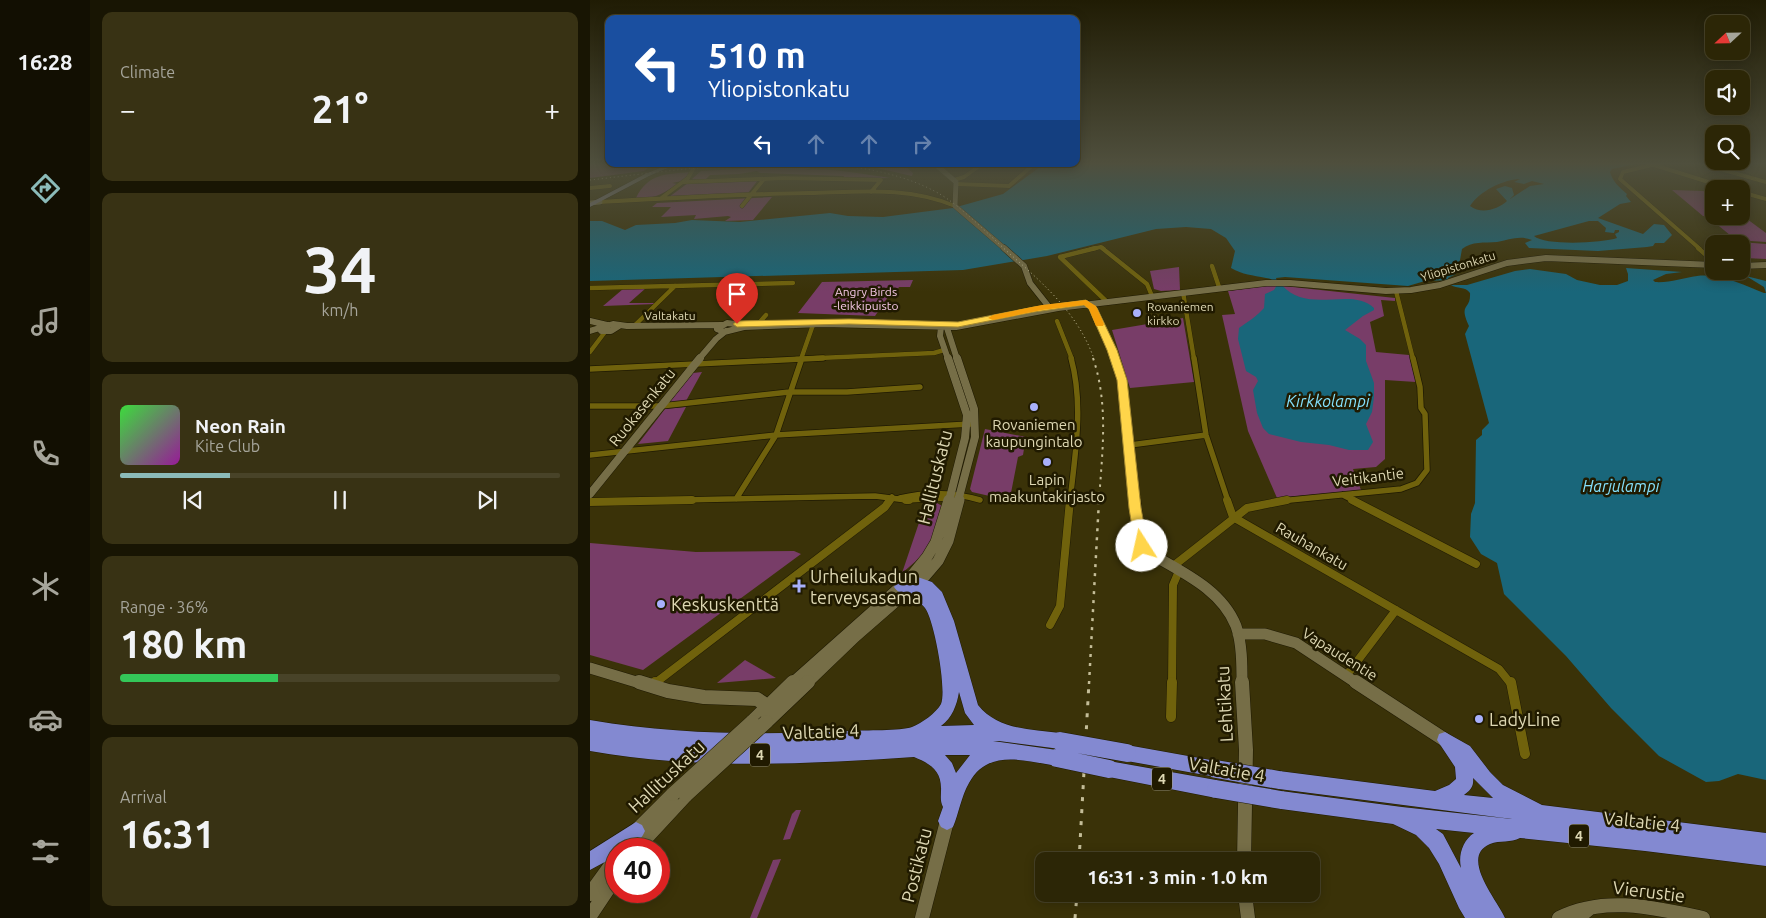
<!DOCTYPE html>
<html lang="en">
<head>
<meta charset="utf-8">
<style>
  :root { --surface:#2c2606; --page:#383214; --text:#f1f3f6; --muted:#a6a59b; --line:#484328; --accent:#8bbbb9 }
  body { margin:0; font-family:Ubuntu,sans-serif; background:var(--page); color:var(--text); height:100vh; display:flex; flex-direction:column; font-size:19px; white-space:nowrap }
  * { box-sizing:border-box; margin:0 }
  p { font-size:16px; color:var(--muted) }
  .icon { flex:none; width:28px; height:28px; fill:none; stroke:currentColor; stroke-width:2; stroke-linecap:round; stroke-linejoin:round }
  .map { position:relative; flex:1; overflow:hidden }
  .side { display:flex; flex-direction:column; gap:12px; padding:12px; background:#181503; width:500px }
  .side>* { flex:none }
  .guide { position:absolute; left:15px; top:15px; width:475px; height:152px; border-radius:10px; box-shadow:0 2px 12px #0003,0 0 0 1px var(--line); background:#1a4fa0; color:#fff; overflow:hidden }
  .needle { width:32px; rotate:248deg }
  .controls { position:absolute; left:1115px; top:15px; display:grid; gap:10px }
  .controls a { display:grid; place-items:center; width:45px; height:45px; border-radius:10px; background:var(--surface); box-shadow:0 2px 12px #0003,0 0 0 1px var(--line); font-size:25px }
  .speed { position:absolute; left:15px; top:838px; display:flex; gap:10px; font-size:25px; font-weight:700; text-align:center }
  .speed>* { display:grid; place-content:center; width:65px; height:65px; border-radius:50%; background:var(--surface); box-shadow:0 2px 12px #0003,0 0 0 1px var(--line); line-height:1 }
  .speed .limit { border:8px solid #d22; background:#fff; color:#111 }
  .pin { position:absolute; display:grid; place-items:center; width:42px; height:42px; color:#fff; margin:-51px -21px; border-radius:50% 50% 50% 0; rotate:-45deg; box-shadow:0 0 5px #0007 }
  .pin .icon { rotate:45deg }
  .me { position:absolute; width:55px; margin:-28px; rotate:350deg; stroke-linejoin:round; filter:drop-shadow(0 0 4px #0008) }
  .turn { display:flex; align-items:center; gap:18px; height:105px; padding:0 20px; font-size:22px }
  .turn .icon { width:65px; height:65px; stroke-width:2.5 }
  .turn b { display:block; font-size:35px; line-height:42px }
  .lanes { display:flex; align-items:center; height:48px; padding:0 20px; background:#0003; justify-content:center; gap:25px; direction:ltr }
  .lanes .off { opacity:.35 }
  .big { font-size:38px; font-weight:600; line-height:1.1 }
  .side .tile { flex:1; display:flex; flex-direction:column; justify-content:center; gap:8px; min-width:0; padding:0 18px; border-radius:10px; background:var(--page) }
  .side .dial { align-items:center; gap:0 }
  .dial b { font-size:65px; line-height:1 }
  .song { display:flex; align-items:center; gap:15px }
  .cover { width:60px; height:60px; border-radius:8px; background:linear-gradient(135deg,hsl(120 70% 55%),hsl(300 70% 35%)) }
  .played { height:5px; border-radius:2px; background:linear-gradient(90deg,var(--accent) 25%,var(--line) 25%) }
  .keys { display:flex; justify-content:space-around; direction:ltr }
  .heat { display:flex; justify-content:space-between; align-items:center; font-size:28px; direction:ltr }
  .charge { height:8px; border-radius:4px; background:linear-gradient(90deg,#34c759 36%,var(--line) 0) }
  .trip { position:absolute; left:445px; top:852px; width:285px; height:50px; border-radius:10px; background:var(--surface); box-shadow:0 2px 12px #0003,0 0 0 1px var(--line); font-weight:600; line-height:50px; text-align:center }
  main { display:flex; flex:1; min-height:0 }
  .tab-bar { display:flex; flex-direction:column; width:90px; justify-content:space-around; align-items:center; background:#120f02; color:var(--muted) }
  .tab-bar .icon { width:35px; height:35px }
  .tab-bar .on { color:var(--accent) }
  .tab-bar b { font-size:22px; color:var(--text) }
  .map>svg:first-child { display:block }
  .green { fill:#783d68 }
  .water { fill:#19667a; fill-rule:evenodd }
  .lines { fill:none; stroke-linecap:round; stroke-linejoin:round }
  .street-far4-casing { stroke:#1f1a03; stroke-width:4.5 }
  .street-far3-casing { stroke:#1f1a03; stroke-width:5 }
  .street-far2-casing { stroke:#1f1a03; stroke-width:7 }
  .street-far1-casing { stroke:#1f1a03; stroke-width:9 }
  .street-casing { stroke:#1f1a03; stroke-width:11 }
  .secondary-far4-casing { stroke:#1f1a03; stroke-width:5.5 }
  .secondary-far3-casing { stroke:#1f1a03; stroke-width:7 }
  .secondary-far2-casing { stroke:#1f1a03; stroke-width:9 }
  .secondary-far1-casing { stroke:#1f1a03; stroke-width:12 }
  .secondary-casing { stroke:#1f1a03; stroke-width:15 }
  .primary-casing { stroke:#1f1a03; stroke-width:1 }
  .highway-casing { stroke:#1f1a03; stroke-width:1 }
  .street-far4 { stroke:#70620c; stroke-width:4 }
  .street-far3 { stroke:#70620c; stroke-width:4.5 }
  .street-far2 { stroke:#70620c; stroke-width:5.5 }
  .street-far1 { stroke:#70620c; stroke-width:8 }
  .street { stroke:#70620c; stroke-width:10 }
  .secondary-far4 { stroke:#766e47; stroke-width:5 }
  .secondary-far3 { stroke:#766e47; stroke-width:6 }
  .secondary-far2 { stroke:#766e47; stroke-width:8 }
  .secondary-far1 { stroke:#766e47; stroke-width:11 }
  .secondary { stroke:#766e47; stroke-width:14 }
  .primary { fill:#7b7982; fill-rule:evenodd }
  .highway { fill:#8389d1; fill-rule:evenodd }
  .rail-far3 { stroke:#c4bd98; stroke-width:1; stroke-dasharray:1 3; stroke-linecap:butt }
  .rail-far2 { stroke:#c4bd98; stroke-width:2; stroke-dasharray:2.5 5; stroke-linecap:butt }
  .rail-far1 { stroke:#c4bd98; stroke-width:2.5; stroke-dasharray:3 6; stroke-linecap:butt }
  .rail { stroke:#c4bd98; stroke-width:3; stroke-dasharray:4 8; stroke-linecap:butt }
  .secondary-bridge-casing { stroke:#1f1a03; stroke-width:15; stroke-linecap:butt }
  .highway-bridge-casing { stroke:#1f1a03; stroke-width:19; stroke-linecap:butt }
  .secondary-bridge { stroke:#766e47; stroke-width:14 }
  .highway-bridge { stroke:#8389d1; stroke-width:18 }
  .route { fill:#ffd54a; stroke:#a68a30 }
  .slow { fill:#f59e0b }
  .poi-dot { fill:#a8b0fc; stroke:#201a00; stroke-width:2 }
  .labels { text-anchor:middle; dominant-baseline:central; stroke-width:5; stroke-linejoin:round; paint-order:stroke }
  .far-street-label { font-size:12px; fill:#ded8b3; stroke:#201a00 }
  .far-park-label { font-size:12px; fill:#f5c8e6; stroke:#201a00 }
  .far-poi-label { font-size:12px; fill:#ded8b3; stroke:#201a00; text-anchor:start }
  .shield { fill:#201a00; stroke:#a59f7d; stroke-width:1 }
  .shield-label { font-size:14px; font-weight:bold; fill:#ded8b3 }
  .street-label { font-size:15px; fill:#ded8b3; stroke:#201a00 }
  .poi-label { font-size:15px; fill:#ded8b3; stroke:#201a00 }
  .water-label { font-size:16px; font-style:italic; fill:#84e0fb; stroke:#201a00 }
  .near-street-label { font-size:18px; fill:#ded8b3; stroke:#201a00 }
  .near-poi-label { font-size:18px; fill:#ded8b3; stroke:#201a00; text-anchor:start }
</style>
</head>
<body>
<main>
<nav class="tab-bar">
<b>16:28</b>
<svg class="icon on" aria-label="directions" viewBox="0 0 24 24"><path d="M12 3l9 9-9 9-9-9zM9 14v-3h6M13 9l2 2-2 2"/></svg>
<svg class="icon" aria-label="music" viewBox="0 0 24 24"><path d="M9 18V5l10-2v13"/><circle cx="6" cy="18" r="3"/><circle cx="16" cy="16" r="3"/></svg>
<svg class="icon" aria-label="phone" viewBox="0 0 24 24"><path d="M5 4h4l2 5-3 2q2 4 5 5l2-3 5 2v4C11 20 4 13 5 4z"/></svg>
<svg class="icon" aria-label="climate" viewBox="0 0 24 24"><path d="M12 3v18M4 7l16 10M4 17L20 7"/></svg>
<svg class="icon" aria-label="car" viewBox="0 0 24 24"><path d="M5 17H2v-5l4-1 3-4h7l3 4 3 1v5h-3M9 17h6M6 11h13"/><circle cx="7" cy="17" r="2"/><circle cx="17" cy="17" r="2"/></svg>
<svg class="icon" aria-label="filters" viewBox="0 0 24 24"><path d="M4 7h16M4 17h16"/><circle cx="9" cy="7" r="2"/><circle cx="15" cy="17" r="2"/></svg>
</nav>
<section class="side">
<div class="tile"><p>Climate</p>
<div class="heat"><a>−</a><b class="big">21°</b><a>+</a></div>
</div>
<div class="tile dial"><b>34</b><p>km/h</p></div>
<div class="tile">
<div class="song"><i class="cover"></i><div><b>Neon Rain</b><p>Kite Club</p></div></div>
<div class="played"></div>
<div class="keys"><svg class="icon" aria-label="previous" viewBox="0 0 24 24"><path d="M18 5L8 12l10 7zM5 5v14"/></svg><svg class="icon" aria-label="pause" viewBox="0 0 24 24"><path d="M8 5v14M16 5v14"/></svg><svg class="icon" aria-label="next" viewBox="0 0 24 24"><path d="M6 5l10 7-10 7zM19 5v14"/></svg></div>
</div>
<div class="tile"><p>Range · 36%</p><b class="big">180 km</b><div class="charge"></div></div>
<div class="tile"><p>Arrival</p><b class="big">16:31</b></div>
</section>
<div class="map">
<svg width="1176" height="918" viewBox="0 0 1176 918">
  <rect width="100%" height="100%" fill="#3a3208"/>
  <path class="green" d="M0,163L75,164L61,165L54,171L0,178Z
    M232,164H313L323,173L322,176L282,167Z
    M189,167L221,168L215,170C244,168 271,174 300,178L253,179L254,176L170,173L167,171L149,174L120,175L115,180L104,181L102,179L111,171Z
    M101,172L92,181L82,183L88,184C74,193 63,200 46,198C58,173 77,174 101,172Z
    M168,180L158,193L79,197L98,183Z
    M1082,190L1113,191L1124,194V216H1151V213L1158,218L1113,216Z
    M182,197L163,220L135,221L141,217L138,216L104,219L106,215L71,217L81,207H62L67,203Z
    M1118,217L1157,219L1176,233V242L1146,240Z
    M1137,241L1176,244V259L1155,258L1151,254V244H1140Z
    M589,267L590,290L571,291L564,289L560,271Z
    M323,280L320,287H309L303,297H298L285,316L208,313L232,282Z
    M684,285L805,298V301L791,300L794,316L780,322L786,352L819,355L826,382L795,380V459L786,467L763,469L771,490L687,498L658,431L632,315L645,314L638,291Z
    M56,288L39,303H68L66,304L13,306L33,289Z
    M593,318L604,382L540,388L522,330Z
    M112,372L96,401L79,403L103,373Z
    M96,407L78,441L48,444L75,409Z
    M395,429L436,437L433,455L428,457L420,498L404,497L382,492L380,489Z
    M336,502L347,503L352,506C342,542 342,549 312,573Z
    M0,543L106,552L204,551L211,554L53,670L0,655Z
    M155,660L186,678L127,683Z
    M206,810H211L200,839L193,840L202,814Z
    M191,859L167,918H160L183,860Z"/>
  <path class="water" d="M1050,163L1022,169L1020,172C1023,182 1029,187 1037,194L1036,196L1041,202L1030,204L1008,218L1053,234L1064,224L1074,225L1082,235L1074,243H1065L1063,246L1057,247L1008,251L939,248L935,243L942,240C929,235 919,240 907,242C894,243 882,241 872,249L870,260L865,270L866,274L858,278L859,280L835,281L818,286L695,277L686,278L687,281C683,281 680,278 676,278C662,275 653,275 641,268L645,251L636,238L621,229L596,227L566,229L457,256L373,270L0,281V221H12L35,230L46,225L85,223L102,220L150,222L240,213L258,216L293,217L363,208L413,194L454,164ZM930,179L924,182L934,184L942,181L954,184L940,186L920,199L924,195L922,188L915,186L906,189L917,201C908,209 892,215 880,206C890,191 912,180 930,179ZM999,221H1008L1016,228L1015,232L1024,233L1025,230H1029V232L1025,234L1027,238C1013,243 955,246 944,236Z
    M1036,268L1092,272L1076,274L1063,280L1065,282C1079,283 1093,278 1107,276C1129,273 1154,285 1174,293H1176L1174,287L1156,276L1176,281V780L1148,774L1129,781L1116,782L1069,756L1021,708L976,656L914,594L907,563L891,554L880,537L881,514L885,503L886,440L892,435V430L899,423L875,334L879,326C868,302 881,311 880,293C875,286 867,289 861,285H877L925,271L940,269L976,274L987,280L1010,285H1027L1038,281V274Z
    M687,285H692C717,315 762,286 784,308V310L773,316L755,330L770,339L776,345V361L784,383V397L782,412L776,424L783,442L778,450H759L739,445L711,442L679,434L673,428L667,413L663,390L668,381L666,377L656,371L648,339L649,328C659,321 667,316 674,308L675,294L684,290Z"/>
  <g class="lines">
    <defs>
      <path id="street-far4" d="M1070,163L1033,172L1030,179L1110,249
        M1109,163L1176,182
        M1064,165L1141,189
        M364,180L374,177L392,164
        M94,182L194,178L291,180L281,192
        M366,184L419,186L444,164
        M0,188L20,186
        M1151,192L1176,199
        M70,199L98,178L106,164
        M10,202C80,198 149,194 219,193C269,192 317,186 365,206
        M152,206L174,179
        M501,249L511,247L514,249"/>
      <path id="street-far3" d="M512,248L557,284L562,296
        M1108,248L1124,262
        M470,257L506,248
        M470,257L515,300
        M622,266L629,287
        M0,288L203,283
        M806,291L823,359
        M593,292L604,359
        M467,321L482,359
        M168,324L176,315
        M44,326L85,286
        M0,352L15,332
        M206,359L344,353L354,350
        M211,359L224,322"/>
      <path id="street-far2" d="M604,358L616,435L638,501
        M0,369L233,358
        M0,406H71L199,392H257L330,387
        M540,445L616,435
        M0,455L186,435L380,424
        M753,495L765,501
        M310,498C337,491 363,492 390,500
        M146,499L186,435L212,358
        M43,501L285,496L316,500L360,498
        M299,501L302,497
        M480,501C485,454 494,405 481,358
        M690,501L811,489L827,483L837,470L835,414L831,408L830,387L823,358"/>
      <path id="street-far1" d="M316,500H319
        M637,500L643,517L909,669L921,684
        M762,500L886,564
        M0,502L102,500
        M582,567L657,508L697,500
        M460,625L470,606L480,500
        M756,676L806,610
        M64,684L295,507L300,500
        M582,684L583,585L589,571"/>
      <path id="street" d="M921,682L935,754
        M62,685L65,682
        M581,717L582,682"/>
      <path id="secondary-far4" d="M345,164L366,182L365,206L415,249
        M0,203L10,202"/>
      <path id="secondary-far3" d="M414,248L434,266L440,283L459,307L456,310
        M1151,266L1176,265
        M496,303L503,308L525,359
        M0,321L17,325
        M355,325L351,327L350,336L358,359
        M356,325L367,359
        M10,329L11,331H21L29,326
        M127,329L134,332L154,327L233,324L366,327L468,308L676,283H700L796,291L821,290L850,285L917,263L956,258L1124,265
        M127,329L137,323L154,325
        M0,331L23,324L37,326L132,325
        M109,359L126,339L136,331"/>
      <path id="secondary-far2" d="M358,358L377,415L375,438L359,501
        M367,358L384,409L385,437L368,501
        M525,358L532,379L545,501
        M0,494L110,358"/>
      <path id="secondary-far1" d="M545,500L550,544L556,551C589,571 631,588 646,626C652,643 652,665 652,684
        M648,634H675L706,643L768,684
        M0,668L53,684
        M201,684L319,579L337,557L346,542L359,500
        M216,684L266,636L336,575L348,561L358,541L369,500"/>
      <path id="secondary" d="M49,682L78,691L114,697L167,699L182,709
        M652,682L656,750L654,861
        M766,682L855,740
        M162,722L203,682
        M176,722L218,682
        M33,849L46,831L83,794
        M46,849L96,795
        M0,894L26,858
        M655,894L658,918
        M0,916L26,877
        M332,918L357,821
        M969,918C1015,895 1065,908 1113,918
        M988,918L1000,908"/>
      <path id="primary" d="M80,164H87L59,176L0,207V203L55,174Z"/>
      <path id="highway" d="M319,574L342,582L352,592L364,621L388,705C408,730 440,729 470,733L476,735L478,741L476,747L470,749L409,741H403L467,750L473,752L475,758L473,764L467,766C435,761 398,748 379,783C371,797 369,813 363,827L357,830L351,827L348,821L353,807C350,801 351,797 351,791C352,771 341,764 324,757C216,764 107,770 0,751V720C88,735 172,735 261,731C274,730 311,731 322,727C332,723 346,713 351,704C357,690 344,619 335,608C327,597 309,596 304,587L306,583H314L312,579L314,575ZM369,692L375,713L384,725L351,726C362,718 367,705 369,692ZM355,755H380L366,773L362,763Z
        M855,732L880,746L900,772L913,785L952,805L1176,833V866L1055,851L930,838C921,843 910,840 900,844C869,857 908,901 915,918H875L869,908L849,864L839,848L826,835L803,824L691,809L685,806L682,800L685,794L691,791L812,807L922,819L689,789L683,786L680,780L683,774L689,771L845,791L859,785L866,779L865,767L847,740L849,734ZM883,778L903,798L874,795C881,790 884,786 883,778ZM846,829L884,833C873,840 868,855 871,868L853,834Z
        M537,745L626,761L632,763L635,769L632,775L626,777L537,761L531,759L529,753L531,747Z
        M519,761L626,780L632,783L635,789L632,795L626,798L519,777L513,775L510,769L513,763Z
        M46,822L52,825L55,831C50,843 39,849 26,849V856L0,870V851Z"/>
    </defs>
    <use href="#street-far4" class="street-far4-casing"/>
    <use href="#street-far3" class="street-far3-casing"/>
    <use href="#street-far2" class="street-far2-casing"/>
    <use href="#street-far1" class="street-far1-casing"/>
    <use href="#street" class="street-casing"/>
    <use href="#secondary-far4" class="secondary-far4-casing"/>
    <use href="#secondary-far3" class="secondary-far3-casing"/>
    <use href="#secondary-far2" class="secondary-far2-casing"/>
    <use href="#secondary-far1" class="secondary-far1-casing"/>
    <use href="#secondary" class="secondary-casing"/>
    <use href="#primary" class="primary-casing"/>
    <use href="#highway" class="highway-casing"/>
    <use href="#street-far4" class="street-far4"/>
    <use href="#street-far3" class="street-far3"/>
    <use href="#street-far2" class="street-far2"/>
    <use href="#street-far1" class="street-far1"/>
    <use href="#street" class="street"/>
    <use href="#secondary-far4" class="secondary-far4"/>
    <use href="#secondary-far3" class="secondary-far3"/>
    <use href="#secondary-far2" class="secondary-far2"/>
    <use href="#secondary-far1" class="secondary-far1"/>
    <use href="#secondary" class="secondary"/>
    <use href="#primary" class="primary"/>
    <use href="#highway" class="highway"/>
    <path class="rail-far3" d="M0,180C101,169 256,142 348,193C370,205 400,236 420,254C454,284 489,315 504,359"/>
    <path class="rail-far2" d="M503,358C519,405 512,453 509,501"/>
    <path class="rail-far1" d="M499,684L509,500"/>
    <path class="rail" d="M489,861L499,682
      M485,918L487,894"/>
    <defs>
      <path id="secondary-bridge" d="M83,794L162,722
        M96,795L176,722"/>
      <path id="highway-bridge" d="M470,741L537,753
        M467,758L519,769
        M626,769L689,780
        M626,789L691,800"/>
    </defs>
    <use href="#secondary-bridge" class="secondary-bridge-casing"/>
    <use href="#highway-bridge" class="highway-bridge-casing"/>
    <use href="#secondary-bridge" class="secondary-bridge"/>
    <use href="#highway-bridge" class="highway-bridge"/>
  </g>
  <linearGradient id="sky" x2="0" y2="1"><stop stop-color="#201c04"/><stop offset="0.56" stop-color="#4f4f3d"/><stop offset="1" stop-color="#4f4f3d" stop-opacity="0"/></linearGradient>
  <rect width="1176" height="292" fill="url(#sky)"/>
  <path class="route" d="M496,300L507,308L527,350L537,380L551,508L558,546L556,550H547L545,546L539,508L527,380L517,350L499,309L494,305L444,312L368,327L259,324L147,327L143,324L147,321L259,319L368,322L444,307Z"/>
  <path class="slow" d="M496,300L506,306L514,324L513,326H506L499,309L494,305L452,310L403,320L398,318L403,315L452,305Z"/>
  <g class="poi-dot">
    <circle cx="547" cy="313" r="5"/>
    <circle cx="444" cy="407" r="5"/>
    <circle cx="457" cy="462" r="5"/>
    <path d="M206.5 578.5h5v5h5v5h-5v5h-5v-5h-5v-5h5z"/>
    <circle cx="71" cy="604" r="5"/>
    <circle cx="889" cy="719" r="5"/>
  </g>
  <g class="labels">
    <g class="far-street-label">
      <text transform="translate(868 266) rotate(-17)">Yliopistonkatu</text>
      <text x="80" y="315">Valtakatu</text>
    </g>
    <g class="far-park-label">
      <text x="276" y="291">Angry Birds<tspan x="276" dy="14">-leikkipuisto</tspan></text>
    </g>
    <g class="far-poi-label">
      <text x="557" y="306">Rovaniemen<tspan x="557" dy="14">kirkko</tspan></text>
    </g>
    <g class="shield">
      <rect x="160" y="743.5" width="20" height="23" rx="4"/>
      <rect x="562" y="767.5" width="20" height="23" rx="4"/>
      <rect x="979" y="824.5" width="20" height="23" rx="4"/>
    </g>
    <g class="shield-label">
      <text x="170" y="755">4</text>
      <text x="572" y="779">4</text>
      <text x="989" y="836">4</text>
    </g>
    <g class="street-label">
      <text transform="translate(52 407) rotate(-51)">Ruokasenkatu</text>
      <text transform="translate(778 477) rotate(-7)">Veitikantie</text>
      <text transform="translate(722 546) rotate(30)">Rauhankatu</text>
      <text transform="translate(750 654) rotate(32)">Vapaudentie</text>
    </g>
    <g class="poi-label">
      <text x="444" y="424">Rovaniemen<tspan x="444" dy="17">kaupungintalo</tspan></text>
      <text x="457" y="479">Lapin<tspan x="457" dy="17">maakuntakirjasto</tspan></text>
    </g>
    <g class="water-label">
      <text x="738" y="401">Kirkkolampi</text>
      <text x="1031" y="486">Harjulampi</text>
    </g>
    <g class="near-street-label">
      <text transform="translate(344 477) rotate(-76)">Hallituskatu</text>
      <text transform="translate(634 704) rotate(-93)">Lehtikatu</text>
      <text transform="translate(231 731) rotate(-2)">Valtatie 4</text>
      <text transform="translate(637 769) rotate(10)">Valtatie 4</text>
      <text transform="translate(76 776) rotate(-43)">Hallituskatu</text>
      <text transform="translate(1052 821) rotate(6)">Valtatie 4</text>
      <text transform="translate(326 865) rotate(-76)">Postikatu</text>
      <text transform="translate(1059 891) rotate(7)">Vierustie</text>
    </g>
    <g class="near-poi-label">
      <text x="220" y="576">Urheilukadun<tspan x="220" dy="21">terveysasema</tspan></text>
      <text x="81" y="604">Keskuskenttä</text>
      <text x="899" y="719">LadyLine</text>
    </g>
  </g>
</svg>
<div class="controls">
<a><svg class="needle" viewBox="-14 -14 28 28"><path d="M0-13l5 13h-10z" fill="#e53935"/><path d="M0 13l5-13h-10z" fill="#a6a59b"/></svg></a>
<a><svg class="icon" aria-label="sound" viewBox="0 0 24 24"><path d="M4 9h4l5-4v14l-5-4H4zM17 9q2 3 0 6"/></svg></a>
<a><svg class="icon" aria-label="search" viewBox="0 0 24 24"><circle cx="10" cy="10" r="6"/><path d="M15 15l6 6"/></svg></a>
<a>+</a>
<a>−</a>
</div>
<div class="speed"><div class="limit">40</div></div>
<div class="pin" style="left:147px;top:324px;background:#d93025"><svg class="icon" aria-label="arrive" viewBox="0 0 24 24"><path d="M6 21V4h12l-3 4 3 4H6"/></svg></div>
<svg class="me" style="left:552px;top:546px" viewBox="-20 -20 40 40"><circle r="19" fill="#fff"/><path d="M0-13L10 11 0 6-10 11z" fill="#ffd54a"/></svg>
<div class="trip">16:31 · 3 min · 1.0 km</div>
<div class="guide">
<div class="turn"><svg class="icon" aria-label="left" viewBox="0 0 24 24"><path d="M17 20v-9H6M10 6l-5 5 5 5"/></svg><div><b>510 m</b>Yliopistonkatu</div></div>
<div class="lanes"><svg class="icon" aria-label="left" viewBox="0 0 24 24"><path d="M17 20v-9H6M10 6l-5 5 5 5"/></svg><svg class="icon off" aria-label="ahead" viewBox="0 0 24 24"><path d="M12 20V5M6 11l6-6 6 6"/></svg><svg class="icon off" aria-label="ahead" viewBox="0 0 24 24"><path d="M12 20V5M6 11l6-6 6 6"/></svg><svg class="icon off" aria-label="right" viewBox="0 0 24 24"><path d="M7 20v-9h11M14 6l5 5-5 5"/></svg></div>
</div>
</div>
</main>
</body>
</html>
